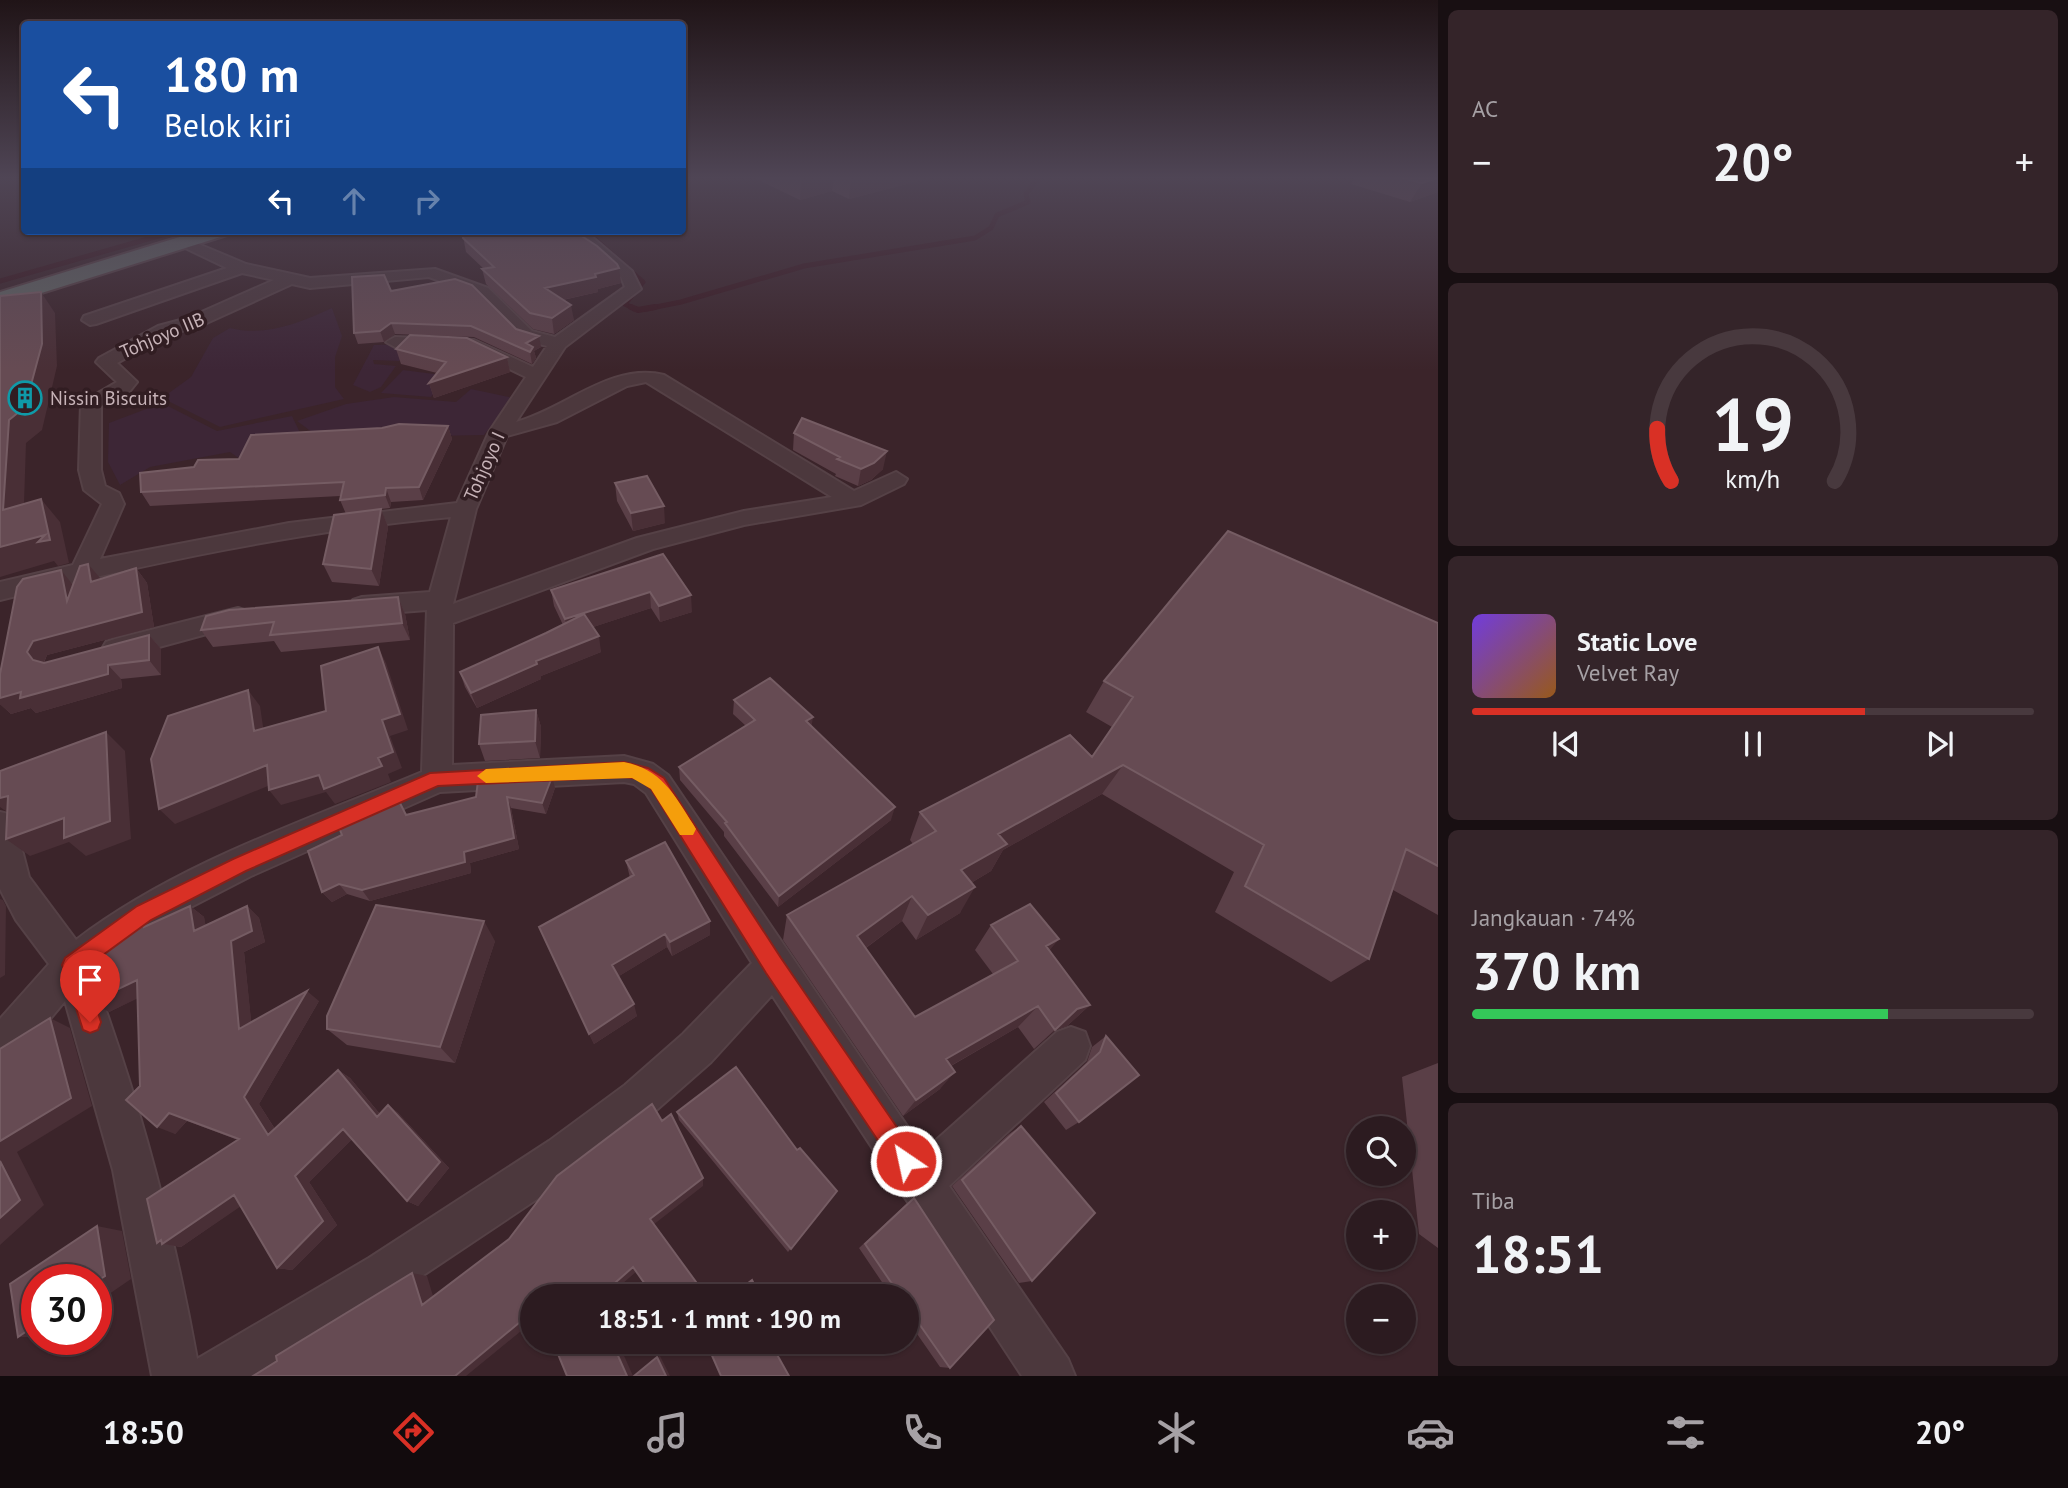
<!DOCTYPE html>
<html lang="id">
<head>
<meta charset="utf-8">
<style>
  :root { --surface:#2c1b20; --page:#342429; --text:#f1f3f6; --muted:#a6a1a5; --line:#48393e; --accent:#d93025 }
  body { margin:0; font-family:"PT Sans",sans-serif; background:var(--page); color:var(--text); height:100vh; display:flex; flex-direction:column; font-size:26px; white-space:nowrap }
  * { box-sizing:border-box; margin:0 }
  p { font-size:23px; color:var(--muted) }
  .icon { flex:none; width:38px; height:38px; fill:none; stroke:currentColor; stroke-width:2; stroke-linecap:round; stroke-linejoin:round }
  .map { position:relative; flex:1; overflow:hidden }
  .details { display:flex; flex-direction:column; gap:10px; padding:10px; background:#180f12; width:630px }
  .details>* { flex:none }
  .banner { position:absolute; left:21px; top:21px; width:665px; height:214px; border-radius:7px; box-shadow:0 2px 5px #0004,0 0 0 2px var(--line); background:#1a4fa0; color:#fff; overflow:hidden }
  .buttons { position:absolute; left:1346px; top:1116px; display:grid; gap:14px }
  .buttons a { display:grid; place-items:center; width:70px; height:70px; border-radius:50%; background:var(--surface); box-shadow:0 2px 5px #0004,0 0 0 2px var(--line); font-size:35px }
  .speed { position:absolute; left:21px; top:1264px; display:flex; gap:14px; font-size:35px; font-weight:700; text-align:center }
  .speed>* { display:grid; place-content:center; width:91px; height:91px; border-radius:50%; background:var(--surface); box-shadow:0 2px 5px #0004,0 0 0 2px var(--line); line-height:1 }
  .speed .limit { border:10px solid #d22; background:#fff; color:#111 }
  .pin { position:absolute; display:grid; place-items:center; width:60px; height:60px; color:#fff; margin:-72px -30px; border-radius:50% 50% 50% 0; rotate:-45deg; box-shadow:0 0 7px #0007 }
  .pin .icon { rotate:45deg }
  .me { position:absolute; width:77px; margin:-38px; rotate:326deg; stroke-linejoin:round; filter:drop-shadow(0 0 5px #0008) }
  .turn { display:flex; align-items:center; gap:24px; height:147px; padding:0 28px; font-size:32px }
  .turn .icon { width:91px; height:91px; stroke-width:2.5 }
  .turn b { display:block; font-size:49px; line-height:60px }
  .lanes { display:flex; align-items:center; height:66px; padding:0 28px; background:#0003; justify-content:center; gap:35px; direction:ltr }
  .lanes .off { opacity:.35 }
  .big { font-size:52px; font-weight:800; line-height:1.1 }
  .details .card { flex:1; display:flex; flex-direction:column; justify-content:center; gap:10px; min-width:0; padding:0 24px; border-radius:10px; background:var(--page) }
  .details .dial { align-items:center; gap:0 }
  .dial svg { height:182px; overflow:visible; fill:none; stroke:var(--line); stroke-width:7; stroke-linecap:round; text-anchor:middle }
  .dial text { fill:var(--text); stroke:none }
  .song { display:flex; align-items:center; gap:21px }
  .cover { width:84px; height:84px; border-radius:10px; background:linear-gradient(135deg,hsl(260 70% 55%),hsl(30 70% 35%)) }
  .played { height:7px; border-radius:4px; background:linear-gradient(90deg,var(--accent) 70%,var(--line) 70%) }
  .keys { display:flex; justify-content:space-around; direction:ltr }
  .heat { display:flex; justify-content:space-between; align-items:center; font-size:38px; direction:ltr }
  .charge { height:10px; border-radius:5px; background:linear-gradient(90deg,#34c759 74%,var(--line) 0) }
  .trip { position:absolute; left:520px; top:1284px; width:399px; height:70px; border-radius:35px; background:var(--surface); box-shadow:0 2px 5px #0004,0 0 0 2px var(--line); font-weight:800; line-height:70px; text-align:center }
  .tabs { display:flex; height:112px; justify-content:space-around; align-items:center; background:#120b0d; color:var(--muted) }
  .tabs .icon { width:49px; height:49px }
  .tabs .selected { color:var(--accent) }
  .tabs b { font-size:32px; color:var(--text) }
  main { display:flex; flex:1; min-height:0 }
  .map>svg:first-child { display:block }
  .green { fill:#3d2636 }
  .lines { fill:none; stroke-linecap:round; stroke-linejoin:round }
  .stream-far1 { stroke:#391820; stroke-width:5 }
  .stream { stroke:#391820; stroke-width:6 }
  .minor-casing { stroke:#554146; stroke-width:4 }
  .trunk-casing { stroke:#544045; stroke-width:4 }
  .minor { fill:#4c383d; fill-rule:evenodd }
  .trunk { fill:#606463; fill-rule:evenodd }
  .wall { fill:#5a3f47 }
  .shaded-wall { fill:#492f36 }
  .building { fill:#664b53; stroke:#755c63; stroke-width:2 }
  .route { fill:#d93025; stroke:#8d1f18; stroke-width:2 }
  .slow { fill:#f59e0b }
  .labels { text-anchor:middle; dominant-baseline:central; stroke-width:7; stroke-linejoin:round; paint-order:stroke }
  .far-street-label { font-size:19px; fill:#c7b3b8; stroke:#311d22 }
  .far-poi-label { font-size:19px; fill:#c7b3b8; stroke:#311d22; text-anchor:start }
</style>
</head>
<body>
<main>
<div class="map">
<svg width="1438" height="1376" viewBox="0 0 1438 1376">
  <rect width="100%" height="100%" fill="#3b242a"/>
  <path class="green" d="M332,308L342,336L335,357V387L344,399L220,427L162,398L191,377L213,338L230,328C266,337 299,323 332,308Z
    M419,344L399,361L373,360L374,364L396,366L381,387L370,392L353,385L374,345Z
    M403,370L442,375L446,378L431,397L381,393Z
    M471,389L513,398L484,435L320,438L297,421L346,404L394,397L456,402Z
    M162,403L217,431L292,416L304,441L243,461L230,452L150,467L120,485L108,462L109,423Z"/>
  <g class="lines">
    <path class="stream-far1" d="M586,231L643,282L625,304L635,309
      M0,281L176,231
      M646,309L681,302L804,266L975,238L991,228L997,215L1028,202L1026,194L1038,178"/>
    <path class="stream" d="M631,307L638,310L655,307"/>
    <defs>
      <path id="minor" d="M569,231H585L632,271L641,289L565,347L516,422C565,409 611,362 664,375L854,491L896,472L907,479L904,484L861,505L744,525L653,549L453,623L452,765L624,756L653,764L668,775L924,1151L1057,1032L1071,1027L1085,1032L1090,1046L1085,1060L949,1186L1068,1359L1075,1376H1022L772,995L711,1062L653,1113L579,1171L401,1290L260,1376H152L113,1170L65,1001L14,1062L0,1067V1019L49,964L16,920L0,889V812L13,815L29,877L76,940C177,863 305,821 422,772L427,610L362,615L353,612L349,606L353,600L362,597L430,592L451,517C298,531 149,563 0,600V582L73,565L102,504L84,490L79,470L81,403L117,382L96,362L99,358L158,326L188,318L274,280L242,273L96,324L90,325L82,320L84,316L227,268L179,245L177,242L184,238L246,264L310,278L435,269L488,288L532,331L555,337L625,287L621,277ZM429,277L476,294L520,339L547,346L533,367L474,340L395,337L386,342L395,347L471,350L526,377L489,432L457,503L289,523L100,559L124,504L119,493L105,486L101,470V406L129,392L137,382L117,363L170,334L200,326L292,284L310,288ZM646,382L832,497L744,511L637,538L453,604L476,509L507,436L557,422L627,386ZM624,782L634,784L646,793L752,963L683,1034L625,1085L549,1141L369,1258L197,1359C173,1226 139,1098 92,972L156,925L251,876L440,792Z
        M238,608L247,611L251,617L247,623L115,659L106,656L102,649L106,642L115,639Z"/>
      <path id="trunk" d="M199,231H230L227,235L0,306V292Z"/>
    </defs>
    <use href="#minor" class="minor-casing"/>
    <use href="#trunk" class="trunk-casing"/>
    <use href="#minor" class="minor"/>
    <use href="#trunk" class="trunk"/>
  </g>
  <path class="wall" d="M754,178H930L849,199L832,191L800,200Z
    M1355,178H1438V192L1410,202L1351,184Z
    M462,231L621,283L598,289V292L563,300L574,320L554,334L533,329L486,284L482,269H484L466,252Z
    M391,291L516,329L541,347L534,351L536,358L532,364L474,337L395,334L384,342L358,344L354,333Z
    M396,349L507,357L510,372L434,398L429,383L437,373L401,364Z
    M448,426L452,439L423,500L391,502L390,508L381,509L388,527L379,586L332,582L323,564L346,514L340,500V496L150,506L141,492L194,467Z
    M794,433L883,469L871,480L858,486L835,476L836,474L793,450Z
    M615,483L665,523L633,531L617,501Z
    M663,554L692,612L660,622L651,608L593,627L601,652L541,676V679L477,708L465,687L460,672L563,625L554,606L551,590Z
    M136,568L147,583L154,627L47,655L44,663L149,635L161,649V675L121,679L122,688L36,713L31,708L11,714L0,704V674L73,584L101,579Z
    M398,597L405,614L410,640L281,652L274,641L213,647L201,630Z
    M1438,623V915L1393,890L1369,959L1331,982L1215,912L1234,872L1102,794L1003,850L991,871L971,883L960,913L916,940L902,921L866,948L915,1017L993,974L975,950L991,925L1049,951L1090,1005L1067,1026L1055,1030L1034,1049L1018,1027L951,1066L940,1089L903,1116L783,940L787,915L913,844L910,840L920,812L1092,757L1112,727L1086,712L1104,681Z
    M734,700L811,726L891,820L778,907L724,836V832L680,780L679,767L746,726L733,714Z
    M536,710L541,727L540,758L485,761L479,744Z
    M555,788L546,814L511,808L519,849L470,863L471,873L370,901L347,894L332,902L322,892L407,815Z
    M626,861L710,921V935L672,956L667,947L619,976L637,1016L594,1044L545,941L630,878Z
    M190,906L204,917L205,925L247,906L259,918L265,942L244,952L251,1022L319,1001L259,1104L275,1129L338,1070L350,1078L380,1114L388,1105L398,1113L449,1168L418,1206L407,1201L352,1139L309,1182L337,1225L292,1270L277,1268L240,1206L181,1247L157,1243L238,1140L187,1121L175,1134L140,1086L137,998L109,1012L143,921L148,925Z
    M495,941L455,1063L347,1045L327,1029Z
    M1106,1036L1079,1122L1066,1130L1044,1102L1087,1062L1092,1047Z
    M1438,1063V1248L1419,1234L1402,1077Z
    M677,1112L797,1150L837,1191L788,1252L679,1120Z
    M1021,1126L1032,1281L1019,1283L952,1186L1009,1134Z
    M914,1198L950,1368L940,1367L906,1318V1297H892L859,1248L906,1204Z"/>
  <path class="shaded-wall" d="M801,178H834L832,191L800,200Z
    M851,178H930L849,199Z
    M1438,178V192L1410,202L1422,183Z
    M619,268L621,283L598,289V292L548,303L545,288Z
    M41,292L55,313L57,366L42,430L26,443L23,534L3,510L9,420Z
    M571,305L574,320L554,334L552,318Z
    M391,323L395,334L384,342L380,331Z
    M539,336L541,347L534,351L536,358L532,364L530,352L526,343Z
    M507,357L510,372L434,398L429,383Z
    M448,426L452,439L423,500L419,487Z
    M887,451L883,469L871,480L858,486L861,469Z
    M386,488L391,502L390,508L385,495Z
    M41,499L60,522L69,563L58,566L54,561L0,577V547Z
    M664,506L665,523L633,531L631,513Z
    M381,509L388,527L379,586L371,569Z
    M88,564L101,579L91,582Z
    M136,568L147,583L154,627L47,655L42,666L33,660L27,652L33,641Z
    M61,570L73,585L67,601Z
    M650,592L651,608L569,635L565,619Z
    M691,595L692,612L660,622L659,606Z
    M398,597L405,614L410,640L402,623Z
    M149,635L161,649V675L149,660Z
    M599,636L601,652L541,676V679L477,708L471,693L536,661Z
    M378,647L386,663L408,730L390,736L402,768L388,774L391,782L335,804L326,792L281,805L269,790L378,758L382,720Z
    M108,665L121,679L122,688L36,713L31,708L11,714L0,704V698Z
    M248,690L260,706L266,747L254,731Z
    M536,710L541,727L540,758L535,741Z
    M813,717L811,730L806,721Z
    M106,732L125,751L131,839L86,856L69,842L30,856L6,839Z
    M267,765L280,781L175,824L159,809Z
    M1123,765L1102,794L1003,850L991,871L947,897L961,870L998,834Z
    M552,777L555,788L546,814L542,803Z
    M8,796L17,819L0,807V798Z
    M507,797L511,808L519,849L470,863L471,873L370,901L362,890L464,852Z
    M895,807L891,820L778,907L779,896Z
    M339,884L347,894L332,902L322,892Z
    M975,887L960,913L916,940L928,915Z
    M912,896L902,921L849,960L857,936Z
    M0,899L3,900L6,906L5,975L0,978Z
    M190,906L204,917L209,942L194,931Z
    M247,906L259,918L265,942L244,952L253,1038L239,1029L231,941Z
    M484,921L495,941L455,1063L440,1047Z
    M710,921V935L672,956L670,942Z
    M665,934L667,947L616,978L612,965Z
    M1059,939L1039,963L1046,946Z
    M137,980L153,991L109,1012L91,1002Z
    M307,991L319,1001L259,1104L283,1142L268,1135L244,1097Z
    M634,1004L637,1016L594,1044L589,1034Z
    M1090,1005L1067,1026L1055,1030L1034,1049L1077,1009Z
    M1038,1006L1018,1027L931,1077L946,1059Z
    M50,1018L70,1028L92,1106L17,1152L44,1205L0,1245V1141Z
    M338,1070L350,1078L388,1124L377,1117Z
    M955,1072L940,1089L903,1116L916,1100Z
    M388,1105L398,1113L449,1168L418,1206L407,1201Z
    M169,1113L187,1121L175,1134L157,1127Z
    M343,1129L355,1136L309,1182L337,1225L292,1270L277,1268L295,1176Z
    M703,1178V1186L653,1225L650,1219Z
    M234,1195L250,1200L181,1247L157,1243Z
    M97,1226L122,1231L131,1279L96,1303Z
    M633,1267L637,1271L607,1297H599Z
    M412,1273L427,1276L436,1306L422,1305Z
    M532,1312V1322L466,1376H455Z
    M37,1324V1337H18Z
    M612,1342H618L633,1376H627Z
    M660,1356L670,1376H666L657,1357Z"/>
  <path class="building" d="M1403,178H1437L1422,183Z
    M462,231H574L597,246L617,264L619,268L595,274L596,277L545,288L571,305L552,318L530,313L482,269L494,267L463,238Z
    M384,275L391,291L455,279L472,285L516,329L539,336L526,343L533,347L530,352L471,326L391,323L380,331L354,333L352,277Z
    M41,292L42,344L25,407L9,420L3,510L41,499L50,540L38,542L45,535L0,547V296Z
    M410,335L467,338L507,357L429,383L446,362L396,349Z
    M802,418L887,451L874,463L861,469L837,459L840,457L794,433Z
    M399,424L448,426L419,487L386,488L385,495L340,500L344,482L141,492L140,473L194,467L198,460L239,459L251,435L382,428Z
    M647,476L664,506L631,513L615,483Z
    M381,509L371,569L323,564L334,515Z
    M1228,531L1438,623V866L1406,849L1369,959L1245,886L1264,845L1123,765L998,834L1007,844L961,870L975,887L928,915L912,896L857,936L915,1017L1018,961L991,925L1030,904L1059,939L1046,946L1090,1005L1077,1009L1055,1030L1038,1006L946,1059L955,1072L916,1100L787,915L936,831L920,812L1070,735L1092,757L1133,697L1104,681Z
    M663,554L691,595L659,606L650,592L565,619L551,590Z
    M88,564L91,582L136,568L142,612L33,641L27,652L33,660L44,663L149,635V660L108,665V674L20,698L21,692L0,698V674L17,587L23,579L61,570L67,601L80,566Z
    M398,597L402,623L270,635L274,622L201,630L206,616L229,610Z
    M584,614L599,636L536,661L537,664L471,693L460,672L546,633Z
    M378,647L400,714L382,720L393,752L378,758L382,766L324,789L319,775L269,790L267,765L159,809L151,759L168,716L248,690L254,731L326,711L321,666Z
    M770,678L813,717L806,721L895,807L779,896L725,823L727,822L679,767L755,720L734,700Z
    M536,710L535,741L479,744L481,715Z
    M106,732L110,821L64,838V818L6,839L8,796L0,798V771Z
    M552,777L542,803L507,797L514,838L464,852L465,862L362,890L339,884L322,892L308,851L342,835L338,825L398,799L406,815L476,797L478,781Z
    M665,842L710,921L670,942L665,934L612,965L634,1004L589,1034L539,927L634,875L626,861Z
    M376,905L484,921L440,1047L327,1029V1016Z
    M190,906L194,931L247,906L252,931L231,941L239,1029L307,991L244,1097L268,1135L338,1070L377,1117L388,1105L440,1162L407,1201L343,1129L295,1176L323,1221L277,1268L234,1195L162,1244L161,1240L157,1243L147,1199L239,1139L169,1113L157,1127L126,1100L140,1086L137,980L91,1002L86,956L119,932L143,921L144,927Z
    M50,1018L71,1098L0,1141V1049Z
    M1106,1036L1139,1075L1079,1122L1056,1093L1100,1052Z
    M736,1067L797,1150L800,1148L837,1191L791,1249L677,1112Z
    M652,1104L662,1121L671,1114L703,1178L650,1219L707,1297H654L633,1267L599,1297H532V1312L455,1376H253L277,1361L276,1356L412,1273L422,1305L509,1239L557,1176Z
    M1021,1126L1095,1213L1032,1281L962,1180Z
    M0,1161L20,1200L0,1218Z
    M914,1198L994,1320L950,1368L906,1305V1297H901L865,1244Z
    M97,1226L105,1276L96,1282V1279H37V1324L18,1337L10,1284Z
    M752,1280L760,1297H730Z
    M553,1342H612L627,1376H567Z
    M706,1342H770L789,1376H721Z
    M657,1357L666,1376H634Z"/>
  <linearGradient id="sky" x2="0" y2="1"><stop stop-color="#201417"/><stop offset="0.48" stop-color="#4f4555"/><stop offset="1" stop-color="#4f4555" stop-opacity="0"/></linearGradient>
  <rect width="1438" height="370" fill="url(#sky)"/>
  <path class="route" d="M624,762L648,768L664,778L781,958L914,1152L918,1161L914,1169L906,1173L897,1169L766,973L651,789L638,779L624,777L438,786L246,871L151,920L84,969L101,1022L98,1030L90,1033L83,1030L62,965L65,958L137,906L233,859L430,773Z"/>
  <path class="slow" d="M624,762C661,769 674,794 693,824L696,829L693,835H680L651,789L632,778L486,783L477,776L486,769Z"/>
  <defs>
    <symbol id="building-ring" viewBox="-11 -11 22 22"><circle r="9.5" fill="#311d22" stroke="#0f9aa8" stroke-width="1.5"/><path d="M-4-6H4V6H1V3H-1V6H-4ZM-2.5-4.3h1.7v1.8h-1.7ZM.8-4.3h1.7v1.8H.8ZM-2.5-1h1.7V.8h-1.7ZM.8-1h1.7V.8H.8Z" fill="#0f9aa8"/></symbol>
  </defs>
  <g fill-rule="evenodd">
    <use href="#building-ring" x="6" y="379" width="38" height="38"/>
  </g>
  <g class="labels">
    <g class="far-street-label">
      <text transform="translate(162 335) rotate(-23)">Tohjoyo IIB</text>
      <text transform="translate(484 466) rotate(-66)">Tohjoyo I</text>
    </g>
    <g class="far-poi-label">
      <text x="50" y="398">Nissin Biscuits</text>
    </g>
  </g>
</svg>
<div class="buttons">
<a><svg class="icon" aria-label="search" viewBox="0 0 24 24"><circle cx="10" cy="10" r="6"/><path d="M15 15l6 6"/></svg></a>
<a>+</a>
<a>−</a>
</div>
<div class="speed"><div class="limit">30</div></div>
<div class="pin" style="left:90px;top:1022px;background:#d93025"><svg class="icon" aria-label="arrive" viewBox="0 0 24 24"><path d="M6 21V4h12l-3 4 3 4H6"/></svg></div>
<svg class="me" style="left:906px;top:1161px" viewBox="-20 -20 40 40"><circle r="17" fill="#d93025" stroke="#fff" stroke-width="3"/><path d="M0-11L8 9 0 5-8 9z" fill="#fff"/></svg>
<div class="trip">18:51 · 1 mnt · 190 m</div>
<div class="banner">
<div class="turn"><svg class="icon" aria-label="left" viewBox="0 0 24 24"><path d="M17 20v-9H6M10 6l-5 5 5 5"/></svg><div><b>180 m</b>Belok kiri</div></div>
<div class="lanes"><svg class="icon" aria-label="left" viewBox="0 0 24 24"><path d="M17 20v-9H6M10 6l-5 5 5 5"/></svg><svg class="icon off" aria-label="ahead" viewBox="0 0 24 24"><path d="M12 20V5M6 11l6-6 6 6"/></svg><svg class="icon off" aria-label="right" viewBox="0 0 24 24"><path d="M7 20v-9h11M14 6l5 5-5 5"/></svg></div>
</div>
</div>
<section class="details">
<div class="card"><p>AC</p>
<div class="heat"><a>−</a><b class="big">20°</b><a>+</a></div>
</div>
<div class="card dial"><svg viewBox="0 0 100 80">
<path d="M14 69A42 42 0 1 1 86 69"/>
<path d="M14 69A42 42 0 0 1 8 46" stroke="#d93025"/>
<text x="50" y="56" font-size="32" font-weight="700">19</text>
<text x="50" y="72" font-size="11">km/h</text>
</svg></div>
<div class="card">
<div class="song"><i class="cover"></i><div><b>Static Love</b><p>Velvet Ray</p></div></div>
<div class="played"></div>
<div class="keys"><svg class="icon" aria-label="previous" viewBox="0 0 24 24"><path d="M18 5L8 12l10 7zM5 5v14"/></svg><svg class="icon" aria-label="pause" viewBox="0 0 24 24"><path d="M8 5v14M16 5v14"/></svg><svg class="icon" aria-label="next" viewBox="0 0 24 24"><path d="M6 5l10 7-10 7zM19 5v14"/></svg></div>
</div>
<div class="card"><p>Jangkauan · 74%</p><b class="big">370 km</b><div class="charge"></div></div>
<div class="card"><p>Tiba</p><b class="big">18:51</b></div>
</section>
</main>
<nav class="tabs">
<b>18:50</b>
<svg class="icon selected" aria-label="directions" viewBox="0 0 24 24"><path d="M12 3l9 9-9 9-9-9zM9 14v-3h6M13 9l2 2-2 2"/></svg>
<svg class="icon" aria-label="music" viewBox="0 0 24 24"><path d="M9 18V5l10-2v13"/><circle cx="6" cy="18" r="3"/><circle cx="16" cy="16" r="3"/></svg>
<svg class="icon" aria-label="phone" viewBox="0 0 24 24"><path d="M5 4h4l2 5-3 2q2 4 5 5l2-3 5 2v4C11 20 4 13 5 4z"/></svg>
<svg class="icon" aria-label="climate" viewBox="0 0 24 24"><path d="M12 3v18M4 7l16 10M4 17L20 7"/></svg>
<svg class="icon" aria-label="car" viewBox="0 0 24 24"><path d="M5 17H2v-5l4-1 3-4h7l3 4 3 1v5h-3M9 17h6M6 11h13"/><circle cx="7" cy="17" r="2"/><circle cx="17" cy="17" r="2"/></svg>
<svg class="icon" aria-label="filters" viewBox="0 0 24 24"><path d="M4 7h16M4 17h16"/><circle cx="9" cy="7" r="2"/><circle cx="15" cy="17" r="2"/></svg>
<b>20°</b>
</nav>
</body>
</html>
